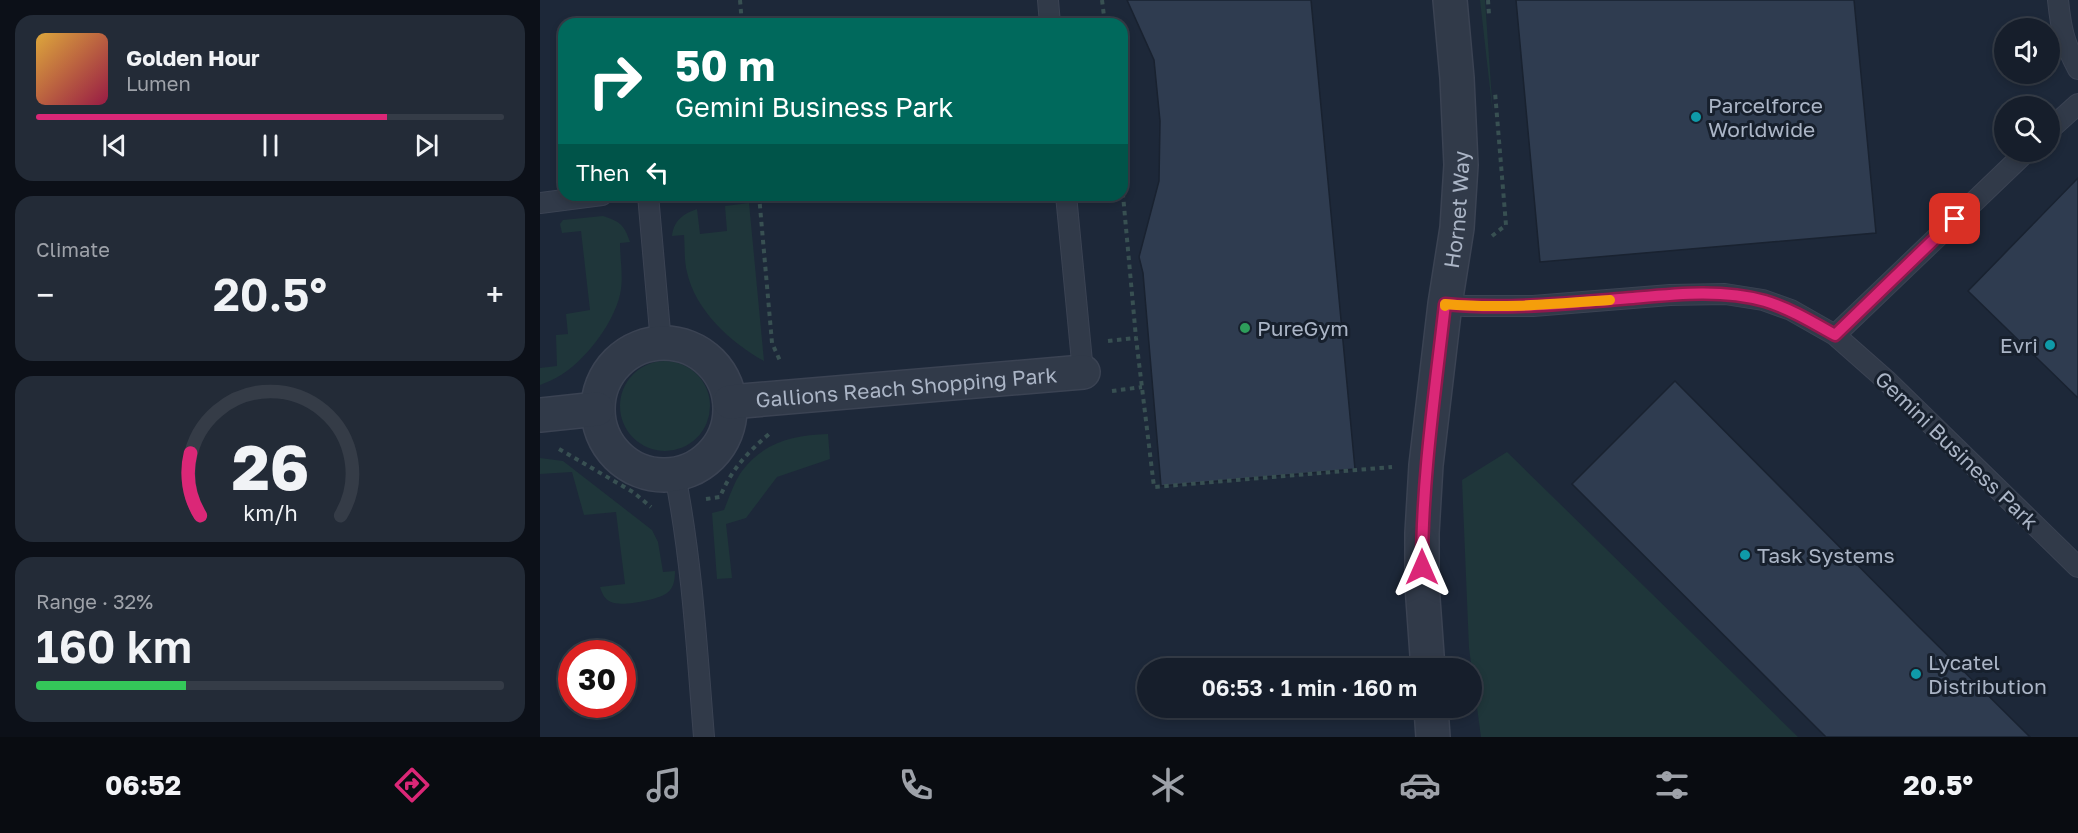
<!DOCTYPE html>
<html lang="en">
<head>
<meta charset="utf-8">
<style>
  :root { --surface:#161e2b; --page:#232b37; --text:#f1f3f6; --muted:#9ea2a9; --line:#353c47; --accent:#db2777 }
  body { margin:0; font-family:"Golos Text",sans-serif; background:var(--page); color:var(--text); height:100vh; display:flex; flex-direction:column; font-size:22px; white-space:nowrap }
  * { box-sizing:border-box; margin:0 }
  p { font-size:20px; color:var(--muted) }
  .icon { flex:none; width:33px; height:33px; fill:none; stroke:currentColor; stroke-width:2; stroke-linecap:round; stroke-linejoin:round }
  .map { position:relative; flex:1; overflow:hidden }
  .sheet { display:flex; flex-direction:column; gap:15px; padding:15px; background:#0c1018; width:540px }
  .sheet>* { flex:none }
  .banner { position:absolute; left:18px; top:18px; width:570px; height:183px; border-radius:18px; box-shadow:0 3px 9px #0003,0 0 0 2px var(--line); background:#00695c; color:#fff; overflow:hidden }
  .buttons { position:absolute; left:1454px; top:18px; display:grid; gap:12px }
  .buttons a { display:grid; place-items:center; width:66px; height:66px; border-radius:50%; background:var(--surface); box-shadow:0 3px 9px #0003,0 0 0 2px var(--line); font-size:30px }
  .speed { position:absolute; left:18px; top:640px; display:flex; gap:12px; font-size:30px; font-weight:700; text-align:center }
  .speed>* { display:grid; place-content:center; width:78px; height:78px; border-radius:50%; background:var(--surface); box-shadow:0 3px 9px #0003,0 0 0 2px var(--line); line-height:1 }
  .speed .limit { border:9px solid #d22; background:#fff; color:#111 }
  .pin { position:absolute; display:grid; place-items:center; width:51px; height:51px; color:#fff; margin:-26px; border-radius:12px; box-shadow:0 3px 9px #0006 }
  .me { position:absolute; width:66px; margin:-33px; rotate:0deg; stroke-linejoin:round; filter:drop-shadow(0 0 4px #0008) }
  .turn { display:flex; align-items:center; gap:21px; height:126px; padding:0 18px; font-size:27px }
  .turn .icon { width:78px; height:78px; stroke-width:2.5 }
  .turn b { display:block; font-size:42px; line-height:51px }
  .then { display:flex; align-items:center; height:57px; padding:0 18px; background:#0003; gap:12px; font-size:22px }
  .big { font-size:45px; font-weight:600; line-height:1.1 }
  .sheet .tile { flex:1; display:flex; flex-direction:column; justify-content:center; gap:9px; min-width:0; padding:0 21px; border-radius:18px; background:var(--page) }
  .sheet .dial { align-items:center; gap:0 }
  .dial svg { height:156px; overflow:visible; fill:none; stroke:var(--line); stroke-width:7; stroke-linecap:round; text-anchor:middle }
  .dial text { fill:var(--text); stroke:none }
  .song { display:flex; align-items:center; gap:18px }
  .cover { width:72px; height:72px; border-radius:9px; background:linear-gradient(135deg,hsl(40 70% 55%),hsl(340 70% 35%)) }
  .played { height:6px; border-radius:3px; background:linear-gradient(90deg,var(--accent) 75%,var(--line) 75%) }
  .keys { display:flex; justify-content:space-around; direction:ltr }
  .heat { display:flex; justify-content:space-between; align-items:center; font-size:33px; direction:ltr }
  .charge { height:9px; border-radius:4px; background:linear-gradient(90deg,#34c759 32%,var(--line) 0) }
  .trip { position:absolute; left:597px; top:658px; width:345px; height:60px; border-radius:30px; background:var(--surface); box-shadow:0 3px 9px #0003,0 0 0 2px var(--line); font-weight:600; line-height:60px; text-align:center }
  .menu { display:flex; height:96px; justify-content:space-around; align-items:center; background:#090c11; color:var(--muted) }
  .menu .icon { width:42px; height:42px }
  .menu .on { color:var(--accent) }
  .menu b { font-size:27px; color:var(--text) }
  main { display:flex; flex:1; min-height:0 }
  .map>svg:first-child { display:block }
  .green { fill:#1f363a }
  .building { fill:#2f3c50; stroke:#192230; stroke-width:1.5 }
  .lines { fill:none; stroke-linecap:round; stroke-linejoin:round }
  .lane-casing { stroke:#3b4353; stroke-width:22 }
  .street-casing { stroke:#3b4353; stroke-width:36 }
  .path { stroke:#385052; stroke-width:4; stroke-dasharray:4.5 4.5; stroke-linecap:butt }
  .lane { stroke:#313a49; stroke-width:20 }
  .street { stroke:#313a49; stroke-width:33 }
  .route-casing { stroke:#8e194d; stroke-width:15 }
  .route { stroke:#db2777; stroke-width:10 }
  .slow { stroke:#f59e0b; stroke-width:10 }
  .culture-dot { fill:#0f9aa8; stroke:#17202d; stroke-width:2 }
  .leisure-dot { fill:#2e9e5b; stroke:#17202d; stroke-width:2 }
  .labels { text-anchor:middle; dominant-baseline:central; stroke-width:6; stroke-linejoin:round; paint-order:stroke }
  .poi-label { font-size:21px; fill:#abb5c6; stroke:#17202d; text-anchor:start }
  .street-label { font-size:21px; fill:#abb5c6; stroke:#17202d }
</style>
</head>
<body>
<main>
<section class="sheet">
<div class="tile">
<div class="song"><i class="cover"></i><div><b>Golden Hour</b><p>Lumen</p></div></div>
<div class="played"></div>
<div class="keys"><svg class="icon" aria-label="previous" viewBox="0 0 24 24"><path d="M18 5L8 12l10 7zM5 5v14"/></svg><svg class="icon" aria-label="pause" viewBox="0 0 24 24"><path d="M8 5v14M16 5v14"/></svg><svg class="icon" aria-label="next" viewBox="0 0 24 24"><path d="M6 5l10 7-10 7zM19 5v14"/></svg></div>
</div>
<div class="tile"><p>Climate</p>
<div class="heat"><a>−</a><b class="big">20.5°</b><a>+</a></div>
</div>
<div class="tile dial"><svg viewBox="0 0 100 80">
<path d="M14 69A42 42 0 1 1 86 69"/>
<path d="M14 69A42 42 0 0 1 9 37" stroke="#db2777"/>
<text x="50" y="56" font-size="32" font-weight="700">26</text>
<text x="50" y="72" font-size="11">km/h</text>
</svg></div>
<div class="tile"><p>Range · 32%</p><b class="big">160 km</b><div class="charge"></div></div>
</section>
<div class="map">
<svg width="1538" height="737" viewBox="0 0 1538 737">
  <rect width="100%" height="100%" fill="#1d2839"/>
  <path class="green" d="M940,0H945L953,115Z
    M209,203L224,361C191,343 155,310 147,272C144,261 145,247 144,235L132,236C134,220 143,214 157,209L160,234L187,231L185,206Z
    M63,216C80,222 84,224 90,242L80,243C80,257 83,275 81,289C77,319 47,359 21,375C15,379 7,382 0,385V368L17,366L16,335L28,334L26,314L50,310L41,231L22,233L20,224L23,220Z
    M80 406a45 45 0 1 1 90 0a45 45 0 1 1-90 0Z
    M288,434L290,459L237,477L206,518L186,524L192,578L177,579L172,513L184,510C189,498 194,482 202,471C224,442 253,435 288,434Z
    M967,452L1258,737H941L929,648L922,480Z
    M0,458L23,461L112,530L118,542L123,572L135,571C135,579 134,588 127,593C118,600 81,607 71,602C64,599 62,593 60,587L85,584L76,512L44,515L32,472L0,474Z"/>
  <path class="building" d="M587,0H771L815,469L621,486L603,273L599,257L619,181L620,121L614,60Z
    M976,0H1314L1336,233L1000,262Z
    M1538,178V398L1428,291Z
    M1135,381L1377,625L1490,737H1286L1032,484Z"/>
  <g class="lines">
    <defs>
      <path id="lane" d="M508,0L510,24
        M1518,0C1521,29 1524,43 1538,69
        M1509,130L1538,104
        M108,195L121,343
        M526,195L543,372
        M0,203L62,195
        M905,304L925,306H993L1130,295L1185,294L1223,300L1251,310L1295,335L1346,380L1538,567
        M1295,335L1486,152
        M135,475C152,561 157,650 164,737"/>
      <g id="street">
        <circle cx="124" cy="409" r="66"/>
        <path id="s1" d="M190,402L543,372"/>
        <path d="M0,415L57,409"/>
        <path id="s2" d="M888,669L882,585V533L886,465L905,304L917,228L921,165L917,78L910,0"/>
        <path d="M891,708L893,737"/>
      </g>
    </defs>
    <use href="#lane" class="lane-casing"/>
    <use href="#street" class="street-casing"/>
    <path class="path" d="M200,0L202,24
      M562,0L565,24
      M948,0L949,15
      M582,184L596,338L614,487L852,467
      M219,195L232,343L241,363
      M952,236L966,225L955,92
      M568,341L596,338
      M572,391L602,387
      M19,449L93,492L111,507
      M166,499L180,497C191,470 207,453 229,434"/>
    <use href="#lane" class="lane"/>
    <use href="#street" class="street"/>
  </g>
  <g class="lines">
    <defs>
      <path id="route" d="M882,567C882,479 895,392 905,304C968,310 1031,303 1093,298C1136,294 1183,289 1225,301C1251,309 1272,322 1295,335L1415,219"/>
    </defs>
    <use href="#route" class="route-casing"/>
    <use href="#route" class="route"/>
    <path class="slow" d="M905,306V304C960,309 1015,304 1070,300"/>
  </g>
  <g class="culture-dot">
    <circle cx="1156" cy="117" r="6"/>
    <circle cx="1510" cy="345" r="6"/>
    <circle cx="1205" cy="555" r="6"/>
    <circle cx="1376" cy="674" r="6"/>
  </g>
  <circle class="leisure-dot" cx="705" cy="328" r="6"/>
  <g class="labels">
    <g class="poi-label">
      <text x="1168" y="105">Parcelforce<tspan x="1168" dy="24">Worldwide</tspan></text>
      <text x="717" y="328">PureGym</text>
      <text x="1498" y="345" text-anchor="end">Evri</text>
      <text x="1217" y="555">Task Systems</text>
      <text x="1388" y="662">Lycatel<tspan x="1388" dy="24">Distribution</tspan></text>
    </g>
    <g class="street-label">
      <text stroke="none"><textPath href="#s2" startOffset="462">Hornet Way</textPath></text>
      <text stroke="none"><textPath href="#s1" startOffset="177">Gallions Reach Shopping Park</textPath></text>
      <text transform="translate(1417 450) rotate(44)">Gemini Business Park</text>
    </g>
  </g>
</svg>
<div class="buttons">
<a><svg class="icon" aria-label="sound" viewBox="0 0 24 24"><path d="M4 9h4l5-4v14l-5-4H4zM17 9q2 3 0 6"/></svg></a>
<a><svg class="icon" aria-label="search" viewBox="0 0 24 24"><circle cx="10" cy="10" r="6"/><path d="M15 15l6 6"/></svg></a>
</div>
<div class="speed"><div class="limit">30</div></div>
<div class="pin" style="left:1415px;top:219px;background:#d93025"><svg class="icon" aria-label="arrive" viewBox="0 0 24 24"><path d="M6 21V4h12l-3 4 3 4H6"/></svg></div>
<svg class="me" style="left:882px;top:567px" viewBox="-20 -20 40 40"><path d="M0-17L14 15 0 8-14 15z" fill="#db2777" stroke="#fff" stroke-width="4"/></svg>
<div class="trip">06:53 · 1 min · 160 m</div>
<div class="banner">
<div class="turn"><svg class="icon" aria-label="right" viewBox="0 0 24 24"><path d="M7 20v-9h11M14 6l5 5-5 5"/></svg><div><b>50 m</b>Gemini Business Park</div></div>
<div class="then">Then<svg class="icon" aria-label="left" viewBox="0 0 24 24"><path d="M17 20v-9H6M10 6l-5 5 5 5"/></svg></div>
</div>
</div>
</main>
<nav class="menu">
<b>06:52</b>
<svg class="icon on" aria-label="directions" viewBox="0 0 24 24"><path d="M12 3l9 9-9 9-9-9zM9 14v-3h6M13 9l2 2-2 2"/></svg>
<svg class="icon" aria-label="music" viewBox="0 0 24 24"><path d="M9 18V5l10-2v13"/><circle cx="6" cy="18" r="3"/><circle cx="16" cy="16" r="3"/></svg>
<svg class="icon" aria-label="phone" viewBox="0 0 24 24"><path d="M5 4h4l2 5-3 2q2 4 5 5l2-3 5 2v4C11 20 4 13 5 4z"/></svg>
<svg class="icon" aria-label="climate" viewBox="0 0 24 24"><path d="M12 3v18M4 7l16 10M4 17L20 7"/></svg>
<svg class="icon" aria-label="car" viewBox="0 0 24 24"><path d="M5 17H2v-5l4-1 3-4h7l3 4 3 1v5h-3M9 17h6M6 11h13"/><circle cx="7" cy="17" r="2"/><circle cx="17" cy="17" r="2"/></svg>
<svg class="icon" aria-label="filters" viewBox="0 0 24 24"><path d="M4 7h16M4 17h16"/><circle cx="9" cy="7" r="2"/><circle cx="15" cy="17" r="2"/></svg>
<b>20.5°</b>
</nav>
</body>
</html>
